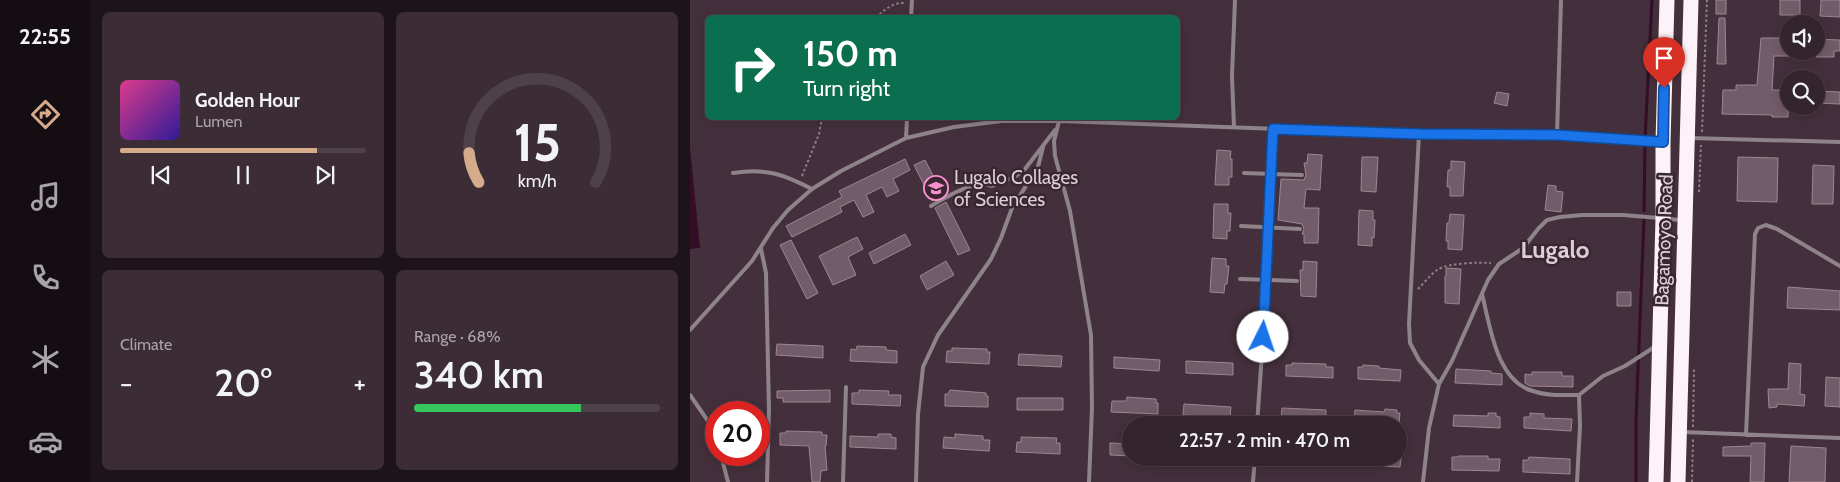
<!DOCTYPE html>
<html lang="en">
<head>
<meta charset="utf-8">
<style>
  :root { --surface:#33242d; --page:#3b2c35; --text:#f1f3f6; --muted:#a9a4aa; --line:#4e4149; --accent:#d6ab8b }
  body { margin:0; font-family:Cabin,sans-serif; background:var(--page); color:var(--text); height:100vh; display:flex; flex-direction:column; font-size:19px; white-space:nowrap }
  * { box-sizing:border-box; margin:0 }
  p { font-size:16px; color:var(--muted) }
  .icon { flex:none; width:28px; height:28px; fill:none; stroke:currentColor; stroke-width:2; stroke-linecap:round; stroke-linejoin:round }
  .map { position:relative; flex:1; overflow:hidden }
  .side { display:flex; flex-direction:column; gap:12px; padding:12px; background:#1c1419; width:600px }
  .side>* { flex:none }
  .banner { position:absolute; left:15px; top:15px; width:475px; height:105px; border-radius:8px; box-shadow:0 2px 12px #0003,0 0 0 1px var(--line); background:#0b6e4f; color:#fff; overflow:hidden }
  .buttons { position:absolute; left:1090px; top:15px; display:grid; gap:10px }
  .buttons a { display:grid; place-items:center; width:45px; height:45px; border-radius:50%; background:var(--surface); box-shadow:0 2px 12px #0003,0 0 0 1px var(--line); font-size:25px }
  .speed { position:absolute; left:15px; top:401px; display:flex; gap:10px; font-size:25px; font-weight:700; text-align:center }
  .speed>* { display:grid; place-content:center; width:65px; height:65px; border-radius:50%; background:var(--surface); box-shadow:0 2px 12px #0003,0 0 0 1px var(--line); line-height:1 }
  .speed .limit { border:8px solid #d22; background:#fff; color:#111 }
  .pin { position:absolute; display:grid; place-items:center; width:42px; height:42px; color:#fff; margin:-51px -21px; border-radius:50% 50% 50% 0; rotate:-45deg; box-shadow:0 0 5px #0007 }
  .pin .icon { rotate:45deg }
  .me { position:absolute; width:55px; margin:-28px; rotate:4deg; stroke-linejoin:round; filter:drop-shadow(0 0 4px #0008) }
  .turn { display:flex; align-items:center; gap:18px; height:105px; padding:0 15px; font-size:22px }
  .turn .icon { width:65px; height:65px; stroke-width:2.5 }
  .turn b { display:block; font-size:35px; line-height:42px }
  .big { font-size:38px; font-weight:600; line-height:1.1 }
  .side .widget { flex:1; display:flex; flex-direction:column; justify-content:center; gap:8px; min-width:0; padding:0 18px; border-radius:8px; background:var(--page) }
  .side .dial { align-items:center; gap:0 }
  .dial svg { height:130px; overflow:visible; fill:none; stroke:var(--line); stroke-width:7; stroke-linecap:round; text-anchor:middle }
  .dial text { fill:var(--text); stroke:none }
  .song { display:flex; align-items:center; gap:15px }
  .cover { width:60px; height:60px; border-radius:8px; background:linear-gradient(135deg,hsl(330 70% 55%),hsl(250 70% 35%)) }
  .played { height:5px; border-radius:2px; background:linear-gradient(90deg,var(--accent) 80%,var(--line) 80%) }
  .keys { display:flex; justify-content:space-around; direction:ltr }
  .heat { display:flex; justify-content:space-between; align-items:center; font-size:28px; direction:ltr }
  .charge { height:8px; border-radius:4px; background:linear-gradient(90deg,#34c759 68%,var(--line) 0) }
  .side .tiles { flex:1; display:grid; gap:12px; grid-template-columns:repeat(2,1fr) }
  .trip { position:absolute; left:432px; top:416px; width:285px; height:50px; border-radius:25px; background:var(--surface); box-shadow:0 2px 12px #0003,0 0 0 1px var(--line); font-weight:600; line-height:50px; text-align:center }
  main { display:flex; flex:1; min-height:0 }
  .dock { display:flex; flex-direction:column; width:90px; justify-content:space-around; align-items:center; background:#140e12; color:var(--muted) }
  .dock .icon { width:35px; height:35px }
  .dock .selected { color:var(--accent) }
  .dock b { font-size:22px; color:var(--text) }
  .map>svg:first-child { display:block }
  .water { fill:#340d26 }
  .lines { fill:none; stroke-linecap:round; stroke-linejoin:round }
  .stream { stroke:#340d26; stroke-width:3 }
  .building { fill:#735c69; stroke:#9e8592 }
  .path { stroke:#8f7f88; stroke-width:2; stroke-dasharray:2.5 2.5; stroke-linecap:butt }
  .lane { stroke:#8e8389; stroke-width:4 }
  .highway { stroke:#fdf2f7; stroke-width:15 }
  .route-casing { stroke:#114b97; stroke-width:12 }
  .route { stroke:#1a73e8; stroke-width:9 }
  .labels { text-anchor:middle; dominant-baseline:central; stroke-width:5; stroke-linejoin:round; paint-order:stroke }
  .poi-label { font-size:19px; fill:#dbced5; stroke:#3a2631; text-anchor:start }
  .street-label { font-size:19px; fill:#dbced5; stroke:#3a2631 }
  .district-label { font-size:24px; font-weight:bold; fill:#dbced5; stroke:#3a2631 }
</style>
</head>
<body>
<main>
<nav class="dock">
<b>22:55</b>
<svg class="icon selected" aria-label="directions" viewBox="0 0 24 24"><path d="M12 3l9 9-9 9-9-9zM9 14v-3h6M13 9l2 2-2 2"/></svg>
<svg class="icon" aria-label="music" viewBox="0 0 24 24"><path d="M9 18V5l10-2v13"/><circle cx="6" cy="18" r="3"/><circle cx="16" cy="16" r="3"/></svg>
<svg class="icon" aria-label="phone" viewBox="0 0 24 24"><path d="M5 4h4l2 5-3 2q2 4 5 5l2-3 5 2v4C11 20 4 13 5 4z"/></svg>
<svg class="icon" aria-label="climate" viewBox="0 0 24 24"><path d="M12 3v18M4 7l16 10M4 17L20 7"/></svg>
<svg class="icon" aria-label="car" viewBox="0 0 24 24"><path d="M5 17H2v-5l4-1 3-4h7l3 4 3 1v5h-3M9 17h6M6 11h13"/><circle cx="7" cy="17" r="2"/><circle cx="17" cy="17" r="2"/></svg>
</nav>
<section class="side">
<div class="tiles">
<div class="widget">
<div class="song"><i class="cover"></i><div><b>Golden Hour</b><p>Lumen</p></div></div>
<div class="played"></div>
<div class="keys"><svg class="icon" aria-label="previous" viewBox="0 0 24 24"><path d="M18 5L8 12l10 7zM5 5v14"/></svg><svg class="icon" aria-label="pause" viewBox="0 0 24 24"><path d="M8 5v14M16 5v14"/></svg><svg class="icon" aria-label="next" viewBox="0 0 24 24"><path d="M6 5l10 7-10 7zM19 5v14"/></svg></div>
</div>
<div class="widget dial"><svg viewBox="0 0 100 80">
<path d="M14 69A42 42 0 1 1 86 69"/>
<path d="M14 69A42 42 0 0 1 8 51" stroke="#d6ab8b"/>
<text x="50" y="56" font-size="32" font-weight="700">15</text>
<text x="50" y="72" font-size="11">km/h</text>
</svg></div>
<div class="widget"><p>Climate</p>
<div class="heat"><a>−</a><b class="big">20°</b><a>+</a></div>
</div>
<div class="widget"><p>Range · 68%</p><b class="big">340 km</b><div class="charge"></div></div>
</div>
</section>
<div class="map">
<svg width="1150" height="482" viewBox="0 0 1150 482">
  <rect width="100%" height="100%" fill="#44303c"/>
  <path class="water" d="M0,148L10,248L0,249Z"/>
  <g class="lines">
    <path class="stream" d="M955,138L962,0
      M954,211L955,143
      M946,482V419L954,219"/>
  </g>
  <path class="building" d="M1026,0H1036V14H1026Z
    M1090,0H1110V15H1090Z
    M1131,0H1150V17L1130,16Z
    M1029,18H1035L1036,64H1027Z
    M1071,38H1099V56H1084L1082,90H1099L1098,117H1082V115L1032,114L1033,90H1046V85H1067Z
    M1126,39L1150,40V51H1144V57H1126Z
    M1126,91L1150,92V104L1126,103Z
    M807,92L819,94L817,106L804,103Z
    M527,150L541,151L540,159H542V177H539V185H525Z
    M618,154L632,155L630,190L616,189L614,208H629L628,243H614V234H612L614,229L612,224L588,220L591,179L614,180L616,175L614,163H617Z
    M672,157H688L686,192L671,191Z
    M1048,157L1088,158L1087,202L1047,201Z
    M215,159L220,170L203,179L209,191L197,197L192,187L176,195L184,212L173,217L164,200L150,207L152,212L102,237L96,226L152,197L149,191Z
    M235,160L253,195L242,201L224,165Z
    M761,161L775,162L773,196H760V187H757L758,170H761Z
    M1123,165L1144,166L1143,204H1122Z
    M858,185L866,186V191L873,192L871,212L855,210Z
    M256,202L280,250L268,255L245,208Z
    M524,204H538V213H541L540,231H537V239L523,238Z
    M669,210L683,211V220H685L684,238L682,237V246L668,245Z
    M760,214L774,215L772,250L758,249V241H756L757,223H759Z
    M215,234L221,245L184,264L179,253Z
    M167,237L173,249L158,257L166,275L143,285L129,256Z
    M101,240L128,293L117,299L90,245Z
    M522,258L536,259V266H539L537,284H535L534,293L520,292Z
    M256,261L264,275L237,290L230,276Z
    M613,261L627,262L626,297L611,296L610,270H613Z
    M756,268L771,269L769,304L755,303V276H756Z
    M1098,287L1150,291V310L1097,308Z
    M927,292H941V306H927Z
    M87,344L133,346V358L86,355Z
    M167,346L196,347V350L207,351V363L160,361L161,349L166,350Z
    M262,348L297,349V352H300L299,364L256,362L257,351H262Z
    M329,354L372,356L371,367L328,365Z
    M424,357L470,360L469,371L424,368Z
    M496,361L543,363V375L496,373Z
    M602,363L636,364V367H643V378L596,376V365H602Z
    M1099,363L1111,364L1110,394L1115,395L1114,406L1087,404V407L1079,408L1078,389H1098Z
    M673,365L689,366V368L711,370L710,381L668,379V367H673Z
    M766,369L801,371V373L812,374V385L765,383Z
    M842,372H872V376H883V387L840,386L835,383V374L842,375Z
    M1136,377L1150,378V407L1135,406Z
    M140,390V402H93V398H87V391Z
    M169,390L199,391L198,395H211L210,406L162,404V393H169Z
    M260,390L296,393V396H298V407L255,406V394H258Z
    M437,397L466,399V403H468V414L421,412L422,401H436Z
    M327,398H373V410H327Z
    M494,404L541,407L540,418L493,415Z
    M592,408L636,410V422L591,420Z
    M695,409L707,410V413H710L709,424L664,421L665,410L694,412Z
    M798,413H806V416L810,417V428L763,426L764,415L798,416Z
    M840,413L854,414V418L882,419L881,431L834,428V417H840Z
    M96,431L132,432V435H137L136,446H135L137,470L131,471L130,482H122L119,446L90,445V433H96Z
    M188,434H201V437L206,438V449L160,447V436L188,437Z
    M265,434L293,436V440H300L299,451L253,448L254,437L265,438Z
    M331,437L367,438L366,443H370V454L326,452L327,442H331Z
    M420,443L441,444V456L420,455Z
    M1061,443H1075L1074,482H1060L1061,456H1033V447L1061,446Z
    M1101,446L1136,448L1135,482H1099Z
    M768,456H798V459H810L809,471L762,470V457H768Z
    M839,457L880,459V474L833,472V460H838Z
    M664,458H711L710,467L664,465Z"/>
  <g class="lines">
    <path class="path" d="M186,18C195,9 203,2 216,3
      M1012,132L1017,0
      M112,176L129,134L132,118
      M1009,192L1011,145
      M728,289C734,283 740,275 747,270C757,263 789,262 801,263
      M1003,427L1004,369
      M1002,482L1003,439"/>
    <path class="lane" d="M221,18L222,0
      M369,121L364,141L365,156L380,211L401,335L402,408L399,482
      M544,127L542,76L545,0
      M729,134L719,324L720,343L729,360L749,384
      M867,135L871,0
      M216,138L217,118
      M1000,138L1150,142
      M43,173C76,168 93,174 122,189
      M554,173L612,175
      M241,206C255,198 286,178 302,186L326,176L335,169L365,130
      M976,219L992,220
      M551,226L610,229
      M71,249L76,273L79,411L77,482
      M550,279L607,281
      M792,294C800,325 806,381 843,391C857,396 874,395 889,395
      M0,330L62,261L83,228L98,210L122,189L151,171L216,138L264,127L312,121H369L729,134L867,135L970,142
      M0,395L20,424L26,440
      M567,425L577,280L583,129
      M992,432L1150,438
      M1056,435L1065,234L1068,228L1076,225L1087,229L1150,266
      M31,455L38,482
      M153,482L156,387
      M226,482L228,414L233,367L248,335L301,259L311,238L322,208L348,167L353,147
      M563,482L565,458
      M733,482L739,428L749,384L762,361L798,280L809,264L833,248L848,229L857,220L870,217L892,215H933L969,218
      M887,482L890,426L889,395L913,376L935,366L966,346"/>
    <path class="highway" d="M966,482L973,218V142L977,0
      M988,482L1001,0"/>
  </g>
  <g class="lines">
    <defs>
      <path id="route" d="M573,337L583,129L729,134L867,135L973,142L974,88"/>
    </defs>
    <use href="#route" class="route-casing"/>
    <use href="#route" class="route"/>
  </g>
  <defs>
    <symbol id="university-ring" viewBox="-11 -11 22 22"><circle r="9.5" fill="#3a2631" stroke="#f790cd" stroke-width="1.5"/><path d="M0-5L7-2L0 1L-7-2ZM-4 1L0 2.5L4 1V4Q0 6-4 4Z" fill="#f790cd"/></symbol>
  </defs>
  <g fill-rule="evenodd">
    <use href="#university-ring" x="232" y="174" width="28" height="28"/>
  </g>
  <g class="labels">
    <g class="poi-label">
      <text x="264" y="177">Lugalo Collages<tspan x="264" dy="22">of Sciences</tspan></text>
    </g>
    <g class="street-label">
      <text transform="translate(974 240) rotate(-88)">Bagamoyo Road</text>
    </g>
    <g class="district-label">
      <text x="865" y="249">Lugalo</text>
    </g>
  </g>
</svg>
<div class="buttons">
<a><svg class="icon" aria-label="sound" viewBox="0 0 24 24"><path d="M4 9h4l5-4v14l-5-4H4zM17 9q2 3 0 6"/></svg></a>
<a><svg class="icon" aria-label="search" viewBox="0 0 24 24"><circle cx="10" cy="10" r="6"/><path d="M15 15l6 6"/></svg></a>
</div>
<div class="speed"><div class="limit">20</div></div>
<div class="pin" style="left:974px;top:88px;background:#d93025"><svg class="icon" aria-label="arrive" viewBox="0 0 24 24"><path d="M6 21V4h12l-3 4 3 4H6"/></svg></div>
<svg class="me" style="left:573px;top:337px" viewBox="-20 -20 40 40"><circle r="19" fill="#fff"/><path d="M0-13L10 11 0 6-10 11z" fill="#1a73e8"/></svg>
<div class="trip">22:57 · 2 min · 470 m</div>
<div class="banner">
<div class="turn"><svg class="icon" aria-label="right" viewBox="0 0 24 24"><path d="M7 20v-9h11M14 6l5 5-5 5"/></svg><div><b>150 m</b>Turn right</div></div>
</div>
</div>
</main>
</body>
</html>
